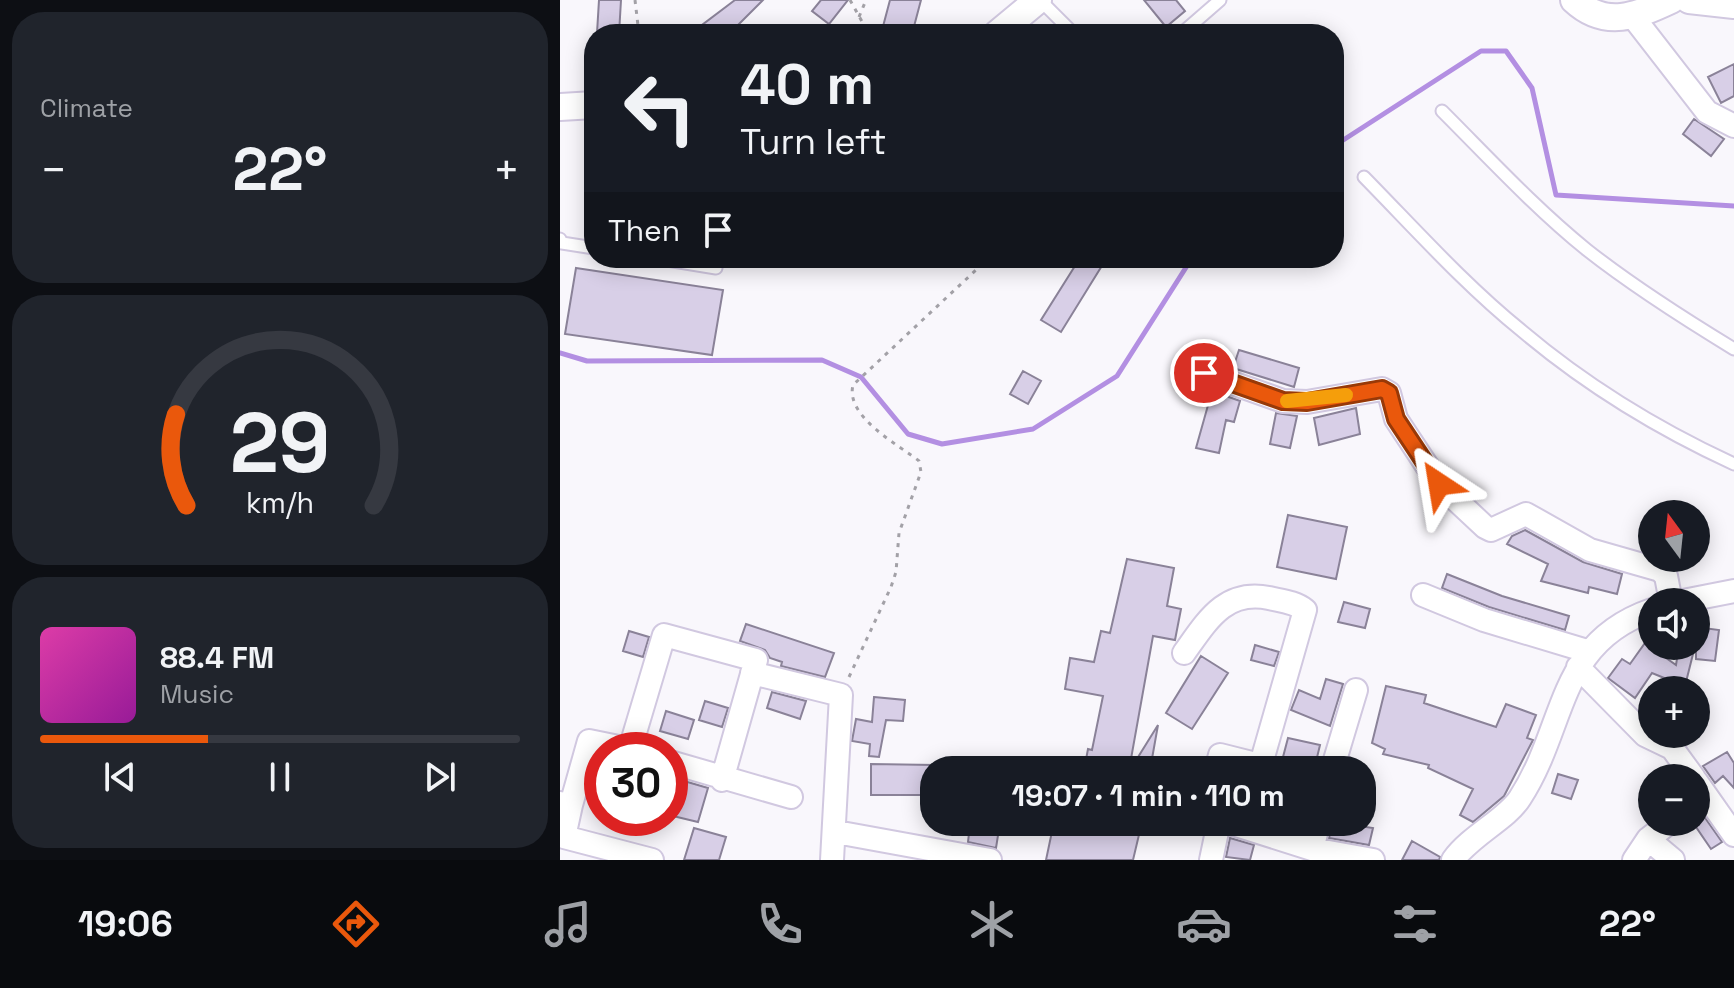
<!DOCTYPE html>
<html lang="en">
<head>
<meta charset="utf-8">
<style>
  :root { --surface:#171b24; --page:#20242c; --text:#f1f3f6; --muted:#9ea1a6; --line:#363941; --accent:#ea580c }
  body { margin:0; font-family:"Space Grotesk",sans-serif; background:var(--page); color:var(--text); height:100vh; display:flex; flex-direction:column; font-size:30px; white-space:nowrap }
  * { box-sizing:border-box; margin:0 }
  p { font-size:26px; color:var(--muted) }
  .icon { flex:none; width:44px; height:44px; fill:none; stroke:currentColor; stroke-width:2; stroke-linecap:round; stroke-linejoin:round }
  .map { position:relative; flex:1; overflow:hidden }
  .side { display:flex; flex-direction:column; gap:12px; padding:12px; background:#0d0f14; width:560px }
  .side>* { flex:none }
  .banner { position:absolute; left:24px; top:24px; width:760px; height:244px; border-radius:32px; box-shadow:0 4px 20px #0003; background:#171b24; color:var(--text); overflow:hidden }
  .needle { width:52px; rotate:345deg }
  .controls { position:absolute; left:1078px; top:500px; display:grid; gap:16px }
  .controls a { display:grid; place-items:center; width:72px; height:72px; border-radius:50%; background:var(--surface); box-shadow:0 4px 20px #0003; font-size:40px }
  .speed { position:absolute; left:24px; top:732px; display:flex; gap:16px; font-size:40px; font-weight:700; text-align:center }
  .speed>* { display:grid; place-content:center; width:104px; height:104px; border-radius:50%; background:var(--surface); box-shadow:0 4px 20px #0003; line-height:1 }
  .speed .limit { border:12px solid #d22; background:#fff; color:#111 }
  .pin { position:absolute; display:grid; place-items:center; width:68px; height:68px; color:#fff; margin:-34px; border:4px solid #fff; border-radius:50%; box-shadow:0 2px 8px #0007 }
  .me { position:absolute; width:88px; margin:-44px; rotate:327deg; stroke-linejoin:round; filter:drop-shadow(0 0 6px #0008) }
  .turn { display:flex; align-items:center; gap:28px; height:168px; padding:0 24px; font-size:36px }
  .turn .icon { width:104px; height:104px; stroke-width:2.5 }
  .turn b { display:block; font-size:56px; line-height:68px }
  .then { display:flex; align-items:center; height:76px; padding:0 24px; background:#0003; gap:16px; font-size:30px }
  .big { font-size:60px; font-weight:700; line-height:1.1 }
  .side .tile { flex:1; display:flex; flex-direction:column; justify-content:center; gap:12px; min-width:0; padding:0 28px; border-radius:32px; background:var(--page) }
  .side .dial { align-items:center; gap:0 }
  .dial svg { height:208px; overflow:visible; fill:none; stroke:var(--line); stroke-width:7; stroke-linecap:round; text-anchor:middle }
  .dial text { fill:var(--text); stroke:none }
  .song { display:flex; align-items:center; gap:24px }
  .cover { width:96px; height:96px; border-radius:12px; background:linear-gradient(135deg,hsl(320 70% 55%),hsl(300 70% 35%)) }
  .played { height:8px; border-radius:4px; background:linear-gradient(90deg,var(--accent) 35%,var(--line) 35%) }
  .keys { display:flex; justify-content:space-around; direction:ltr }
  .heat { display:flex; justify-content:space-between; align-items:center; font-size:44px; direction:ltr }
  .trip { position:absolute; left:360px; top:756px; width:456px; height:80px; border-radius:32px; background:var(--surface); box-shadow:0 4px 20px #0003; font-weight:700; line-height:80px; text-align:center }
  .tab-bar { display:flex; height:128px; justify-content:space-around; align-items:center; background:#090b0e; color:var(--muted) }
  .tab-bar .icon { width:56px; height:56px }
  .tab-bar .active { color:var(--accent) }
  .tab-bar b { font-size:36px; color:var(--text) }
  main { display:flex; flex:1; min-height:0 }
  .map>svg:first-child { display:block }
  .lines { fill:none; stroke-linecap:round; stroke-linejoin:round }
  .stream { stroke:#b38fe2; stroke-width:5 }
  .building { fill:#d8cfe7; stroke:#8a8298; stroke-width:2 }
  .service-casing { stroke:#d1c8e0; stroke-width:15 }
  .minor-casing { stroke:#d1c8e0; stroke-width:26 }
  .tertiary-casing { stroke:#d1c8e0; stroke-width:30 }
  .path { stroke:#a3a1a7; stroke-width:3; stroke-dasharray:4 6; stroke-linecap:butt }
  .service { stroke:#fff; stroke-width:11 }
  .minor { stroke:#fff; stroke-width:22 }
  .tertiary { stroke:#fff; stroke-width:26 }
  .route-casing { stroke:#983908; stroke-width:20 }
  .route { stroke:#ea580c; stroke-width:14 }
  .slow { stroke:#f59e0b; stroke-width:14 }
</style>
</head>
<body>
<main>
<section class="side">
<div class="tile"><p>Climate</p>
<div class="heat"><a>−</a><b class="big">22°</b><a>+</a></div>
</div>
<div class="tile dial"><svg viewBox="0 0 100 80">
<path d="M14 69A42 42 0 1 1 86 69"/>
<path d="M14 69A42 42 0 0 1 10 34" stroke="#ea580c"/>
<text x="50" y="56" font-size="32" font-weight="700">29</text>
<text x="50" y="72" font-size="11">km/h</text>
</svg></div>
<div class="tile">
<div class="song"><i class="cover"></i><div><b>88.4 FM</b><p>Music</p></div></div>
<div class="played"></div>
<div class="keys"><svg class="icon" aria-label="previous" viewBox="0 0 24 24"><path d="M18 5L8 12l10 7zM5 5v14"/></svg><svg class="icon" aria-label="pause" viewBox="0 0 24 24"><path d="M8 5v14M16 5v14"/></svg><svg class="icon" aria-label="next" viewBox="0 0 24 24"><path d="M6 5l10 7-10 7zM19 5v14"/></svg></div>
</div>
</section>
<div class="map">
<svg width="1174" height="860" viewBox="0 0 1174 860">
  <rect width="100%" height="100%" fill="#f9f7fc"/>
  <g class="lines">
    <path class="stream" d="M774,146L921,51H946L972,88L996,195L1174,206
      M0,353L27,361L262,360L301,377L348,434L382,444L473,429L557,376L632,258"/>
  </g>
  <path class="building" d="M39,0H61L59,34L37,33Z
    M175,0H203L169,34H150L142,25Z
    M261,0H288L269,24L252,11Z
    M330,0H361L352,34H321Z
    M584,0H616L625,11L606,27Z
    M1174,64V96L1161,103L1148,77Z
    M1134,119L1164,139L1151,156L1123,134Z
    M520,258H534L543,264L501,332L481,320Z
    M16,268L163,290L152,355L5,334Z
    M679,350L739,368L734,387L673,368Z
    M463,371L481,381L468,404L450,394Z
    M652,391L680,401L674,422L666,420L659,453L636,448Z
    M796,408L800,434L759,445L754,418Z
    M716,413L737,416L730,448L710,444Z
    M728,515L787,527L776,579L717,567Z
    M965,530L1023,562L1062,574L1057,594L1029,587L1028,593L981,581L988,564L947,544L952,536Z
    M567,559L614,568L607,606L621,609L615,640L593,636L569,770H524L528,749L532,750L543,696L505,689L510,658L534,662L541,631L550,633Z
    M887,574L942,596L1009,616L1005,630L929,607L882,588Z
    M784,602L810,609L805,628L778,622Z
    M186,624L274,653L265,677L221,666L222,662L210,658L205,650L180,641Z
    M1136,627L1159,630L1155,661L1136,659Z
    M69,631L89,637L83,657L63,651Z
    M1085,643L1116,665L1119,646H1135L1124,690H1113L1114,682L1092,673L1075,698L1048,678L1062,659L1070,664Z
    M695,645L719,652L714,666L691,660Z
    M641,656L668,673L632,729L606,713Z
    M766,679L783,684L770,726L731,710L739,690L760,699Z
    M826,686L866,695L864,703L936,727L946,704L976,715L967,738L973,740L944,796L913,822L900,815L913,789L868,768L869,765L823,754L825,749L812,743Z
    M212,692L246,701L240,719L207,708Z
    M314,697L345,700L343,721L326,720L319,757L309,756L310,744L292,741L296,719L312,722Z
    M145,701L168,708L162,727L139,720Z
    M106,711L134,720L128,739L100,731Z
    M598,725L590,770H570Z
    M728,738L760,745L754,770H733L723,757Z
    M1167,752L1174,763V788L1163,776L1155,783L1143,766Z
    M311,764L374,765V795H311Z
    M998,774L1018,780L1011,799L992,793Z
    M124,781L148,788L138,822L113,816Z
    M1143,815L1162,842L1151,849L1134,824Z
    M494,822H582L573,860H486Z
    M773,822L813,828L809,845L769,838Z
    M410,825L439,829L436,848L408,842Z
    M134,828L166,837L159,860H124Z
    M670,838L694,845L690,860L666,857Z
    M852,841L880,857L879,860H842Z"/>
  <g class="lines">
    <defs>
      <path id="service" d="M480,0L514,34
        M621,34L660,0
        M882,111C929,158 975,208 1027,250C1074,287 1123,318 1174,349
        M804,177C855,229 905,285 962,331C1026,385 1098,429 1174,464
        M0,239L2,243L34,248
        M95,258L156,268"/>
      <path id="minor" d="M1074,18L1147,112L1174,126
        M644,373L723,401L747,402L822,389L829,393L836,419L879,484L925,527L931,530L966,514L1030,550L1100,570L1106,576L1111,602
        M863,595L924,620L1027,651
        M1118,602L1174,591
        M624,653C647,621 665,589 709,598C722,601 735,602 745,610L701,764
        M1018,667L1085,735L1112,748L1134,778
        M192,673L281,695L272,860
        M70,749L104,635L196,660L162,780
        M110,762L231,797
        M656,770L660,755L719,770
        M772,770L796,690
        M1136,781L1174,835
        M0,803L11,805L4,837L92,860
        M11,805L29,741L73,750
        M667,822L752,849L813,860
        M276,832L430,860
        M1088,839L1113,860
        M752,849L759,822
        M651,860L659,822
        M893,860C911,835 947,819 960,798C1007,726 996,643 1092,610
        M1074,860L1088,839L1110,822"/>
      <path id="tertiary" d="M1014,0C1045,29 1077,16 1111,0
        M1129,0L1174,5
        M437,34L478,0
        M0,107L34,105"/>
    </defs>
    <use href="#service" class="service-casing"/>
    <use href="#minor" class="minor-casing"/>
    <use href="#tertiary" class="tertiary-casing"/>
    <path class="path" d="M75,0L79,34
      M290,0L309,34
      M299,17L306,0
      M289,677L331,587L336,572L339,533L361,472L359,461C339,445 285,417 293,385L416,270"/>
    <use href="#service" class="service"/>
    <use href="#minor" class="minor"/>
    <use href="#tertiary" class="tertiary"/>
  </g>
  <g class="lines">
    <defs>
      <path id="route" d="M644,373L723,401L747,402L822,389L829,393L836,419L879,484"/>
    </defs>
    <use href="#route" class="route-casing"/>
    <use href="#route" class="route"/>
    <path class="slow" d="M727,401L786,395"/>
  </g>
</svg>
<div class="controls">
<a><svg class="needle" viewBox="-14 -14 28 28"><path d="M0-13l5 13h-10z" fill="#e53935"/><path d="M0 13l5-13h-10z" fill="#9ea1a6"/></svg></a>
<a><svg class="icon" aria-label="sound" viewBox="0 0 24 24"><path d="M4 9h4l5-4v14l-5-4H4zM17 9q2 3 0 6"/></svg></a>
<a>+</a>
<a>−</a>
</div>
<div class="speed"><div class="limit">30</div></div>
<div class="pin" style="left:644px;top:373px;background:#d93025"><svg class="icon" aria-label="arrive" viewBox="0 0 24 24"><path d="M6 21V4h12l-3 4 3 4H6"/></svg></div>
<svg class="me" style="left:879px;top:484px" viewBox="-20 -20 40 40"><path d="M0-17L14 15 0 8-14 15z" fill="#ea580c" stroke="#fff" stroke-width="4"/></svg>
<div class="trip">19:07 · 1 min · 110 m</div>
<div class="banner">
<div class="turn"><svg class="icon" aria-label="left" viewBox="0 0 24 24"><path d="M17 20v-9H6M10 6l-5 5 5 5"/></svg><div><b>40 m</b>Turn left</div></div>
<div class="then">Then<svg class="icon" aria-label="arrive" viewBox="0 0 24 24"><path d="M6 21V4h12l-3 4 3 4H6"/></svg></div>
</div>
</div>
</main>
<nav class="tab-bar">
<b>19:06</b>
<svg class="icon active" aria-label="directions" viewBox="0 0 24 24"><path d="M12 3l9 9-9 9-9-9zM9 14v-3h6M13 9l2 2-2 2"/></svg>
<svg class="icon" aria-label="music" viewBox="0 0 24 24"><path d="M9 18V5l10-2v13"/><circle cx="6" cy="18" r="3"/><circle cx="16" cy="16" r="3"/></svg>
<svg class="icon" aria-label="phone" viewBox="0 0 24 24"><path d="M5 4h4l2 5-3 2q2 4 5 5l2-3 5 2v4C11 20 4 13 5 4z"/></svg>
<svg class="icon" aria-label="climate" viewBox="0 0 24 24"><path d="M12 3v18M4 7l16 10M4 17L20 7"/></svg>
<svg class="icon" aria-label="car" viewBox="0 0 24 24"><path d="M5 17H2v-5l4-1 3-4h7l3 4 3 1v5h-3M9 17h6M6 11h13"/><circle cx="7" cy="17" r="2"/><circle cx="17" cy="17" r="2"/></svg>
<svg class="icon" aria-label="filters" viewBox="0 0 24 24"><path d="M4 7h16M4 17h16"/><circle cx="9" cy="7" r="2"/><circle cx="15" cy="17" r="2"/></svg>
<b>22°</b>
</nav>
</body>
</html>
